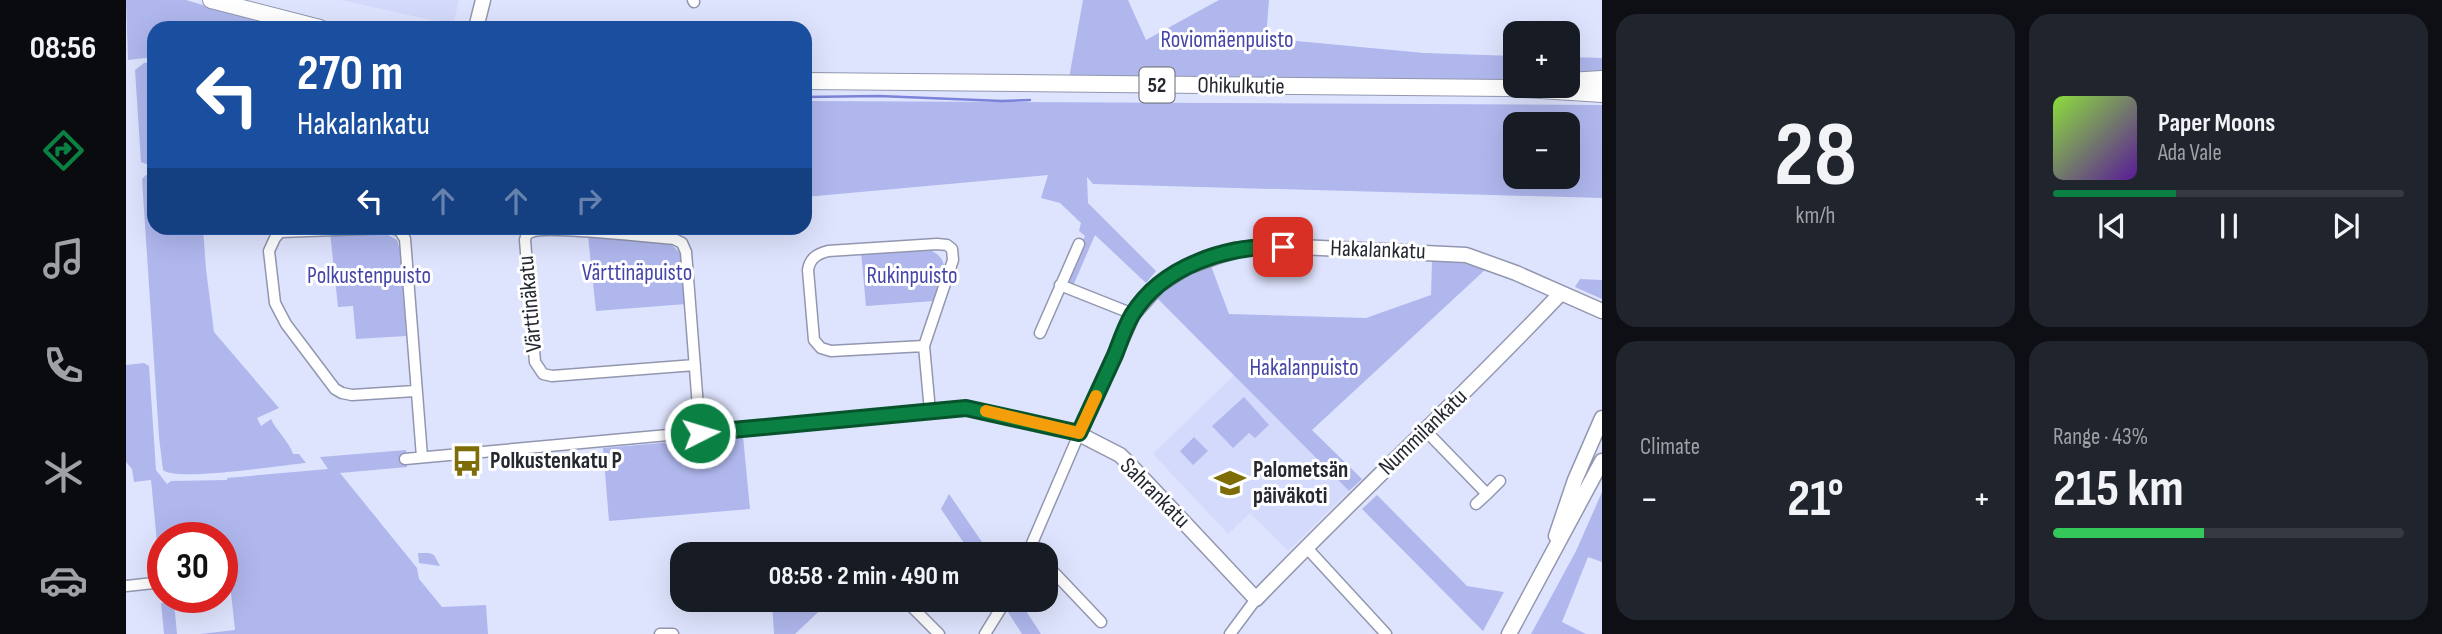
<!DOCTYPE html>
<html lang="en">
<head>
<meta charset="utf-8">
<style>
  :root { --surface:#171b24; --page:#20242c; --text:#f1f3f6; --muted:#9ea1a6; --line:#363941; --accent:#0b8043 }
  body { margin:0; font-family:"Sofia Sans Condensed",sans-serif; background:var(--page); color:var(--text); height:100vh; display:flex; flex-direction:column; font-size:26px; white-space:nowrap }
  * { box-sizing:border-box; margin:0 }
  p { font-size:23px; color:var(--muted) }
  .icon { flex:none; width:38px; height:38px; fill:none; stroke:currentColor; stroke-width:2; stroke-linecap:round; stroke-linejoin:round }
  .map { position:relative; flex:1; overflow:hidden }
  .drawer { display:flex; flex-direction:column; gap:14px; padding:14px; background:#0d0f14; width:840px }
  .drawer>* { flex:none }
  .hud { position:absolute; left:21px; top:21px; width:665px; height:214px; border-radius:21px; box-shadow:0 7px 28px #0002; background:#1a4fa0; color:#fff; overflow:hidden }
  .buttons { position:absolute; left:1377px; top:21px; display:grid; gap:14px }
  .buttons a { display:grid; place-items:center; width:77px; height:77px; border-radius:14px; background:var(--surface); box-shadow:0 7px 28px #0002; font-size:35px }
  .speed { position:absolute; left:21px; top:522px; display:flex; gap:14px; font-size:35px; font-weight:700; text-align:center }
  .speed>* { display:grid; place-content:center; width:91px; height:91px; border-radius:50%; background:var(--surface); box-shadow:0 7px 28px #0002; line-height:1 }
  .speed .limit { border:10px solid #d22; background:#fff; color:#111 }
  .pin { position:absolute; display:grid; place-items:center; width:60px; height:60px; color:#fff; margin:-30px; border-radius:14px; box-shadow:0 4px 10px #0006 }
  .me { position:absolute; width:77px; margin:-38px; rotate:85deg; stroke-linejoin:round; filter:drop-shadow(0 0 5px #0008) }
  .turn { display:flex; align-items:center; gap:24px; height:147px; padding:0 35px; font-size:32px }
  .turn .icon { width:91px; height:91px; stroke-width:2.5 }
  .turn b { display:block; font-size:49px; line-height:60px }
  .lanes { display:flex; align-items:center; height:66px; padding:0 35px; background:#0003; justify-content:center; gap:35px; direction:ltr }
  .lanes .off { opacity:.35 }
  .big { font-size:52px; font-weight:700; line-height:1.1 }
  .drawer .widget { flex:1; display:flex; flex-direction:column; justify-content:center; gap:10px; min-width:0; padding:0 24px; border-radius:21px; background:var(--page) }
  .drawer .dial { align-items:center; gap:0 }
  .dial b { font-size:91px; line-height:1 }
  .song { display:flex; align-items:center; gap:21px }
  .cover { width:84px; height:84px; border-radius:10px; background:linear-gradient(135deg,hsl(90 70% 55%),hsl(270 70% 35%)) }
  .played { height:7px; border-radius:4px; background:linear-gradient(90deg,var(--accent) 35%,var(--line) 35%) }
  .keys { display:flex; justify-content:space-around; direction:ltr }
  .heat { display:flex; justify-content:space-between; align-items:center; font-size:38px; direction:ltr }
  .charge { height:10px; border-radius:5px; background:linear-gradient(90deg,#34c759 43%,var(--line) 0) }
  .drawer .tiles { flex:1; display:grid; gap:14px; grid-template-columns:repeat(2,1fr) }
  .trip { position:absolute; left:544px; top:542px; width:388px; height:70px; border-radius:21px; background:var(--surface); box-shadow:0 7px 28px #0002; font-weight:700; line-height:70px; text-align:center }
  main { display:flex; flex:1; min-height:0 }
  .tabs { display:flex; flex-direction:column; width:126px; justify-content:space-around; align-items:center; background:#090b0e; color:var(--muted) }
  .tabs .icon { width:49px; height:49px }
  .tabs .on { color:var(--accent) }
  .tabs b { font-size:32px; color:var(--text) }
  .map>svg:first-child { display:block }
  .built { fill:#d4dafb }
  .green { fill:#afb7ed; fill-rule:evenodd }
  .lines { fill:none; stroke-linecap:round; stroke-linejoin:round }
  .stream { stroke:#7a83d7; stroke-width:2.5 }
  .street-casing { stroke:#9296af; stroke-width:13 }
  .secondary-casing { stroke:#9296af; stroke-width:17 }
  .primary-casing { stroke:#9296af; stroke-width:18 }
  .street { stroke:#fff; stroke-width:10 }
  .secondary { stroke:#fff; stroke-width:14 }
  .primary { stroke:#fff; stroke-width:16 }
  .route-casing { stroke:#07532c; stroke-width:18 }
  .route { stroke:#0b8043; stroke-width:12 }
  .slow { stroke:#f59e0b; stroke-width:12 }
  .labels { text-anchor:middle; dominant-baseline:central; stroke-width:6; stroke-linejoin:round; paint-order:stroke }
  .shield { fill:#fff; stroke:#66686f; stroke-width:2 }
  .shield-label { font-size:21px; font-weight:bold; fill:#252731 }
  .park-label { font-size:23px; fill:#4545a9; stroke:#fff }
  .street-label { font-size:23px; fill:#252731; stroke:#fff }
  .poi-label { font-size:23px; font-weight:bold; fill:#252731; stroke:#fff; text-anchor:start }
</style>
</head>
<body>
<main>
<nav class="tabs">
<b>08:56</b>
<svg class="icon on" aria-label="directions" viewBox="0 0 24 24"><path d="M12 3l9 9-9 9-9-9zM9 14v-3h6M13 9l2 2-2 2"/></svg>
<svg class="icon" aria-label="music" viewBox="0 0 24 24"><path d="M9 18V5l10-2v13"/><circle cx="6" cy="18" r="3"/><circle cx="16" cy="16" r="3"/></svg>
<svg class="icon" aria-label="phone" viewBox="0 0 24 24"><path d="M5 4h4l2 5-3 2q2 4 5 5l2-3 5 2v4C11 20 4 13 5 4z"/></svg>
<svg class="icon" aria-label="climate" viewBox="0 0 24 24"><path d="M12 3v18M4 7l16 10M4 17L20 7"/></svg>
<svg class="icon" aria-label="car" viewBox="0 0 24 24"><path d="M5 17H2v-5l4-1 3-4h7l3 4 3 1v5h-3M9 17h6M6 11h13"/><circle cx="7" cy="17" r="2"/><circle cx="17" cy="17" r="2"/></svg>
</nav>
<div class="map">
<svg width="1476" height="634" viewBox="0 0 1476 634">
  <rect width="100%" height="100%" fill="#dfe4fe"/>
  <path class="built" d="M215,0H333L327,25Z
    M1108,375L1223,491L1162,551L1124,513L1102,534L1027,454Z"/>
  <path class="green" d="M0,0H60L155,28H28V57L2,60Z
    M957,0H1002L1020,40L1093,0H1143L1140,38L1298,53L1389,56V81L943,78Z
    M1442,57L1476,58V76L1442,77Z
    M28,62V167L15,162L9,70L18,63Z
    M679,101L1476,105V198L967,184L961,177L962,203L1030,271L1020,283L969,235L947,286L942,280V274L959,236L953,231L955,223L934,203L915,198L922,175L679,197ZM1390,124H1442V177H1390Z
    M20,175H28V228H77L80,269L88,332L153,408L131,418L135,426L145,419C151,432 163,441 167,454H173L180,463C156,465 51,482 37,470L33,437L16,179Z
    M204,232L259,233L271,240L275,254L280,336L230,339L227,306L212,307Z
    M462,236L544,243L555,254L560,304L470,311Z
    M799,248C830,259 816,278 808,301L740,306L735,252Z
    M1306,260L1332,262L1360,269L1186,430L1236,479L1223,491L1031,298C1048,282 1063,273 1085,266L1103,314L1240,318L1305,295Z
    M1454,279L1476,280V299L1449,287Z
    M18,363L23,366L30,470L41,484L45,481L101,480V478L202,469L194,457L280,450L281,467L214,473L291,568L293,579L316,607L360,605L362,634H74L109,630L99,537H37V541L31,542L25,480L8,482L6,469L0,462V365Z
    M1118,397L1143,425L1129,438L1123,433L1107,448L1086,426Z
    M617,436L624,509L483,521L477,448Z
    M1068,437L1082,451L1067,465L1054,451Z
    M1476,492V562L1462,557L1436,622L1460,634H1405L1450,551Z
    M823,494L865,555H846L815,509Z
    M1251,495L1341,586L1378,592L1357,631L1236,509Z
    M292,553H303L308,555L314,566L293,563Z
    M646,600H705L669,634H648Z
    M889,600H893L915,634H896L882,612Z
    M48,602L51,634H38L35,603Z"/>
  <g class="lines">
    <path class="stream" d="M679,97L753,96L876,101L904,100"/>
    <defs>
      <path id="street" d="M567,0L568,2
        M265,228L154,232L149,238L143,251L149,303L160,324L209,389L216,393L226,395L289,391
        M266,228L274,231L279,239L296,457
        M934,285L1007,314
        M914,333L953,244
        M798,346L705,351L695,348L688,340L682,270C684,258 691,254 702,251L811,244L821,245L826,249L827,260L798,346L804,411
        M569,365L426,376L417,374L409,362L399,240C400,236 400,234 405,232C418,225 526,237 548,239L556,243L560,252L574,433
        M1299,430L1361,494L1374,481
        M279,459L828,409L852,410L953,434L901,555
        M1350,504L1361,494
        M1180,547L1260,634
        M920,564L975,622
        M0,586L37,582
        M779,600L813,634
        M534,634H547
        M859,634L880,600
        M1104,634L1130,599"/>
      <path id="secondary" d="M350,28L357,0
        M1435,293C1336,398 1230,495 1130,599L1006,467L994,455L953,434L1007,314L1032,286L1061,267L1109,250L1141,246L1174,247L1340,255L1390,273L1476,311
        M1430,536L1449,480L1476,418
        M1383,634L1476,461"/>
      <path id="primary" d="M85,0L194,28
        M679,81L1382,88L1476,94
        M1442,81L1476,79"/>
    </defs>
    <use href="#street" class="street-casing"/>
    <use href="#secondary" class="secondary-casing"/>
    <use href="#primary" class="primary-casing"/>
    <use href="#street" class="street"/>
    <use href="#secondary" class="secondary"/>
    <use href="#primary" class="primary"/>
  </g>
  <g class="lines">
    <defs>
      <path id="route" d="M574,433L840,408L953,433C965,407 977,381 989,355C994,342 999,327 1006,315C1037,265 1102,245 1157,247"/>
    </defs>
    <use href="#route" class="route-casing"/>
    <use href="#route" class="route"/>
    <path class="slow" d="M860,411L953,433L970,396"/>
  </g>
  <defs>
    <symbol id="bus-bare" viewBox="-9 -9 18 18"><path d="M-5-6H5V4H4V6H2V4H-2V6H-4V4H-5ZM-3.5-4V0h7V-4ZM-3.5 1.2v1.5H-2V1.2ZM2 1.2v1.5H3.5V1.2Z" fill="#7e6c07" stroke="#fff" stroke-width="2.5" paint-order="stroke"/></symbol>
    <symbol id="school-bare" viewBox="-9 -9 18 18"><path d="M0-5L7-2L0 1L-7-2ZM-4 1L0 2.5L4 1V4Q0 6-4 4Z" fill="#7e6c07" stroke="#fff" stroke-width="2.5" paint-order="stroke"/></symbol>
  </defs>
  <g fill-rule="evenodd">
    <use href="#bus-bare" x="319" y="439" width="44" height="44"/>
    <use href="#school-bare" x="1082" y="461" width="44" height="44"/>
  </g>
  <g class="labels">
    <rect class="shield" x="1013.5" y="67.5" width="35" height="35" rx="5"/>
    <g class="shield-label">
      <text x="1031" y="85">52</text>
    </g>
    <g class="park-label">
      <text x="1101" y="40">Roviomäenpuisto</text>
      <text x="511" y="273">Värttinäpuisto</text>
      <text x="243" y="276">Polkustenpuisto</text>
      <text x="786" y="276">Rukinpuisto</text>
      <text x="1178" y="368">Hakalanpuisto</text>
    </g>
    <g class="street-label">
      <text transform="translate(1115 86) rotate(1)">Ohikulkutie</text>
      <text transform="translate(1252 250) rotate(2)">Hakalankatu</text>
      <text transform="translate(404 304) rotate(-95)">Värttinäkatu</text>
      <text transform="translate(1297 432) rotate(-44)">Nummilankatu</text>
      <text transform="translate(1029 493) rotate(45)">Sahrankatu</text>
    </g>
    <g class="poi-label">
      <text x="364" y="461">Polkustenkatu P</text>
      <text x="1127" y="470">Palometsän<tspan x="1127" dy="26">päiväkoti</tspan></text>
    </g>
  </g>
</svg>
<div class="buttons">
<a>+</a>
<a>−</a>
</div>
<div class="speed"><div class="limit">30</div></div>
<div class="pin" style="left:1157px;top:247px;background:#d93025"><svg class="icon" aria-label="arrive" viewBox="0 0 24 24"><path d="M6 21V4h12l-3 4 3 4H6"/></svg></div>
<svg class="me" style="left:574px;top:433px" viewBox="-20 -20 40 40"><circle r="17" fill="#0b8043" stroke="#fff" stroke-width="3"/><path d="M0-11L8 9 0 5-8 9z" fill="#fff"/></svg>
<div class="trip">08:58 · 2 min · 490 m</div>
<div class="hud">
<div class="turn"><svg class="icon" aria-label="left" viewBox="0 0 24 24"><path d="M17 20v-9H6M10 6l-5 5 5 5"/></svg><div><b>270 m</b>Hakalankatu</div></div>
<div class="lanes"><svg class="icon" aria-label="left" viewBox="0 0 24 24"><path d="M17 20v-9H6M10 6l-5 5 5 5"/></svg><svg class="icon off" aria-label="ahead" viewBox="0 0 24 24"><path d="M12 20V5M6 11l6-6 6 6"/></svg><svg class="icon off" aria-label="ahead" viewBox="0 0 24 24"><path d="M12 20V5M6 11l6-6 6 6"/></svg><svg class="icon off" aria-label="right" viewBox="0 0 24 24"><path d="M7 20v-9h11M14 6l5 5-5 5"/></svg></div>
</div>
</div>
<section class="drawer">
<div class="tiles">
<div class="widget dial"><b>28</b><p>km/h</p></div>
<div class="widget">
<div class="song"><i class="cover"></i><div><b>Paper Moons</b><p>Ada Vale</p></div></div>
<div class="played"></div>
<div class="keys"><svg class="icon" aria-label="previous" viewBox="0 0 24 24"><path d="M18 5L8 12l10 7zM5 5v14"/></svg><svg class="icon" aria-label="pause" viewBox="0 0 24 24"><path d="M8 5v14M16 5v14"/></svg><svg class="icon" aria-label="next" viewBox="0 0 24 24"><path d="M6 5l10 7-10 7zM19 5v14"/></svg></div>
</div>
<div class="widget"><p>Climate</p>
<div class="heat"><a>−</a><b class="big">21°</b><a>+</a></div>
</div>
<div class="widget"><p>Range · 43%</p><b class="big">215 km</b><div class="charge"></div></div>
</div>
</section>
</main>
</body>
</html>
